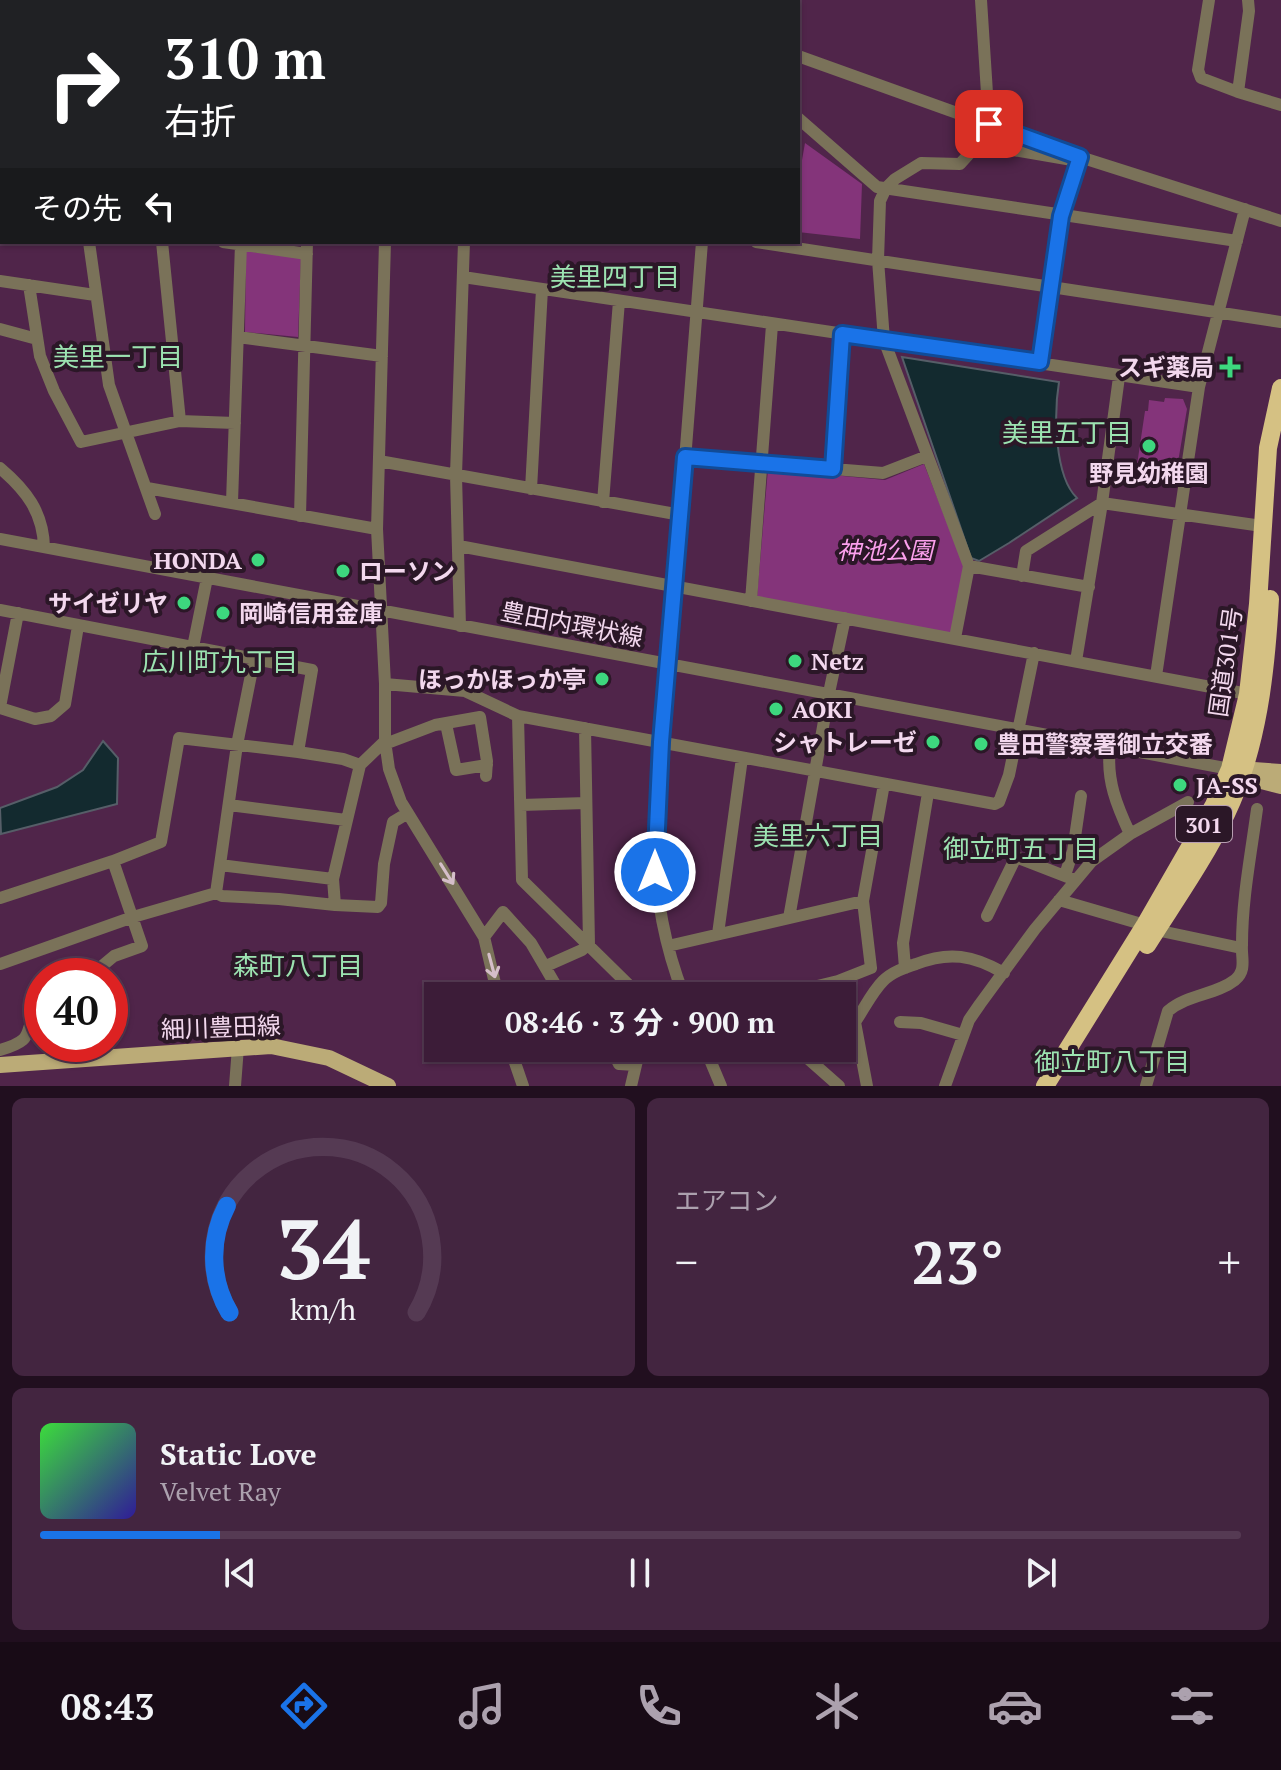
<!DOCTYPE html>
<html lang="ja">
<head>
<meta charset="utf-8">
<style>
  :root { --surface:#3c1c38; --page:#432540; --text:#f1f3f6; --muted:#aca1ae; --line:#553a53; --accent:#1a73e8 }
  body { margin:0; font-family:"PT Serif","Noto Sans JP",serif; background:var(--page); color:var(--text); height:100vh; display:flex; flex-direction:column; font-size:30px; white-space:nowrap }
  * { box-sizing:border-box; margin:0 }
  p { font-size:26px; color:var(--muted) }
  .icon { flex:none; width:44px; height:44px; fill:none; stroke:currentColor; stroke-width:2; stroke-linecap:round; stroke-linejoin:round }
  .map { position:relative; height:1086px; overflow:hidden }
  .sheet { display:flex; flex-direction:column; gap:12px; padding:12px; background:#210f1f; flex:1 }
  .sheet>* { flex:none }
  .hud { position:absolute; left:0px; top:0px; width:800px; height:244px; box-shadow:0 2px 6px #0004,0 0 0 2px var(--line); background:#202124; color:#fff; overflow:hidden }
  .speed { position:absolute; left:24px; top:958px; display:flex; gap:16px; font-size:40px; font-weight:700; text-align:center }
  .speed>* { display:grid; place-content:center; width:104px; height:104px; border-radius:50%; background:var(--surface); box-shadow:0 2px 6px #0004,0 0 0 2px var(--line); line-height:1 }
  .speed .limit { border:12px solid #d22; background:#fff; color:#111 }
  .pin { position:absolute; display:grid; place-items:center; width:68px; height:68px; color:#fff; margin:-34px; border-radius:16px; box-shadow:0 4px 12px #0006 }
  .me { position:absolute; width:88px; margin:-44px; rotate:0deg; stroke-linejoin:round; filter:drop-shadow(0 0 6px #0008) }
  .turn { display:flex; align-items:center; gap:28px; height:168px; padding:0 32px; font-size:36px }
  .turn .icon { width:104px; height:104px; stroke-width:2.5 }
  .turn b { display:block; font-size:56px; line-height:68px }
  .then { display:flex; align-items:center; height:76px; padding:0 32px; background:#0003; gap:16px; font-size:30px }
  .big { font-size:60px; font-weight:700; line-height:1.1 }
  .sheet .tile { flex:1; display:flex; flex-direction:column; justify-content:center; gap:12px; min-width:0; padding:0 28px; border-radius:12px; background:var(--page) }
  .sheet .dial { align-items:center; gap:0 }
  .dial svg { height:208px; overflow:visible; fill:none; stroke:var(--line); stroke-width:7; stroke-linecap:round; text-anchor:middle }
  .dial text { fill:var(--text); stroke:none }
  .song { display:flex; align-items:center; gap:24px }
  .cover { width:96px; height:96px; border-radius:12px; background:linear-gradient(135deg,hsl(120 70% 55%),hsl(250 70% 35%)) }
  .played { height:8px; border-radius:4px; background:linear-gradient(90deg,var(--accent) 15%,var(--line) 15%) }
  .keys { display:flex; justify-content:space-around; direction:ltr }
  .heat { display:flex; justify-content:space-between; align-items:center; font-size:44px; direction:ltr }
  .sheet .tiles { flex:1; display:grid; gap:12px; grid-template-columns:1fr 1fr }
  .tile:last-child { grid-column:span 2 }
  .trip { position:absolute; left:424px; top:982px; width:432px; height:80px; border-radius:0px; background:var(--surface); box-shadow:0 2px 6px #0004,0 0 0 2px var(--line); font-weight:700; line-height:80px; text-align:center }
  .dock { display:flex; height:128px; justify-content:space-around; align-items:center; background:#180b16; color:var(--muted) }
  .dock .icon { width:56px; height:56px }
  .dock .current { color:var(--accent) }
  .dock b { font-size:36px; color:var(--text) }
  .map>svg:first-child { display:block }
  .green { fill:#84347a }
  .water { fill:#132a2f; stroke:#565e68; stroke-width:2 }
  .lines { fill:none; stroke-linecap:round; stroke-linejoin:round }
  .minor { stroke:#7a7259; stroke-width:12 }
  .major { stroke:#bbab77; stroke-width:16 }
  .highway { stroke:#d5c183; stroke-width:18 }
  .oneway { stroke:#d5bec9 }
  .route-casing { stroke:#114b97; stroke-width:20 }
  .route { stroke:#1a73e8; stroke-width:14 }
  .poi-dot { fill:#3dd77e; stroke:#2b1727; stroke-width:3 }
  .labels { text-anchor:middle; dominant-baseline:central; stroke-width:8; stroke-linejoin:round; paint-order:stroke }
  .shield { fill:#2b1727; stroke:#b79eb2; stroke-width:2 }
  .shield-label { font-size:22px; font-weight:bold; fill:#f3d8ee }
  .poi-label { font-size:24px; font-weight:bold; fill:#f3d8ee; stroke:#2b1727; text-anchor:start }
  .park-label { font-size:24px; font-style:italic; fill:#fca0ed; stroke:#2b1727 }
  .street-label { font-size:24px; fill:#f3d8ee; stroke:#2b1727 }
  .neighbourhood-label { font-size:26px; fill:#9ce3b1; stroke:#2b1727 }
</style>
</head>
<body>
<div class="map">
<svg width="1281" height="1086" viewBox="0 0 1281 1086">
  <rect width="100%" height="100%" fill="#50254a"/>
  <path class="green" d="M805,143L862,184L860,239L798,232V183Z
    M246,251L301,258L298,337L245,332Z
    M1165,398L1183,399L1187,409L1175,480L1147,477L1137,465L1145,411H1148L1149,400L1164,402Z
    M924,464L964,566L951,633L757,597L768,469L885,480Z"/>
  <path class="water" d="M902,357L1059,382C1054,412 1054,476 1077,498L1009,543L979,561L971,558Z
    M103,741L118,758L117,804L1,834L0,808L57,787L83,770Z"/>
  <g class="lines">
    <path class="minor" d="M5,0V2
      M81,0V2
      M156,0V2
      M228,0V2
      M299,0V2
      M374,0V2
      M582,0L584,2
      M648,0L651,2
      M981,0L989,124
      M1209,0L1198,70L1201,78L1238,92
      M1248,0L1249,11L1238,92L1281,105
      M627,2L629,0
      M0,56H2
      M798,56L1080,157L1281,221
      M798,118L877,187L1237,241
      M0,134H2
      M0,211H2
      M89,242L109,385L155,514
      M162,242L180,421
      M223,242L307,254
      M385,242L377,529L385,684V741L389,769L401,802L484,937L498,996
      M756,242L1281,322
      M463,277L1199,387
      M0,281L95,295
      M29,285L40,356L54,391L81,442L180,421L235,423
      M0,329L37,339
      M238,337L382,356
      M1040,362L1061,216L1080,157
      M685,457L883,473L927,456
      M379,461L681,515
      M0,468C26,490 43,512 44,547
      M833,469L842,334
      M147,488L377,529
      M531,489L542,289
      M232,502L241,244
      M603,502L619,301
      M300,516L307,242
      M0,539L1230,769
      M459,546L1248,694
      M969,566L1089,587
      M1022,576L1026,551L1102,503L1262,526
      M751,601L772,325
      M0,610L312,670L298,752
      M460,626L456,475L464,242
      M955,638L969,566L884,340L878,260L880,201L886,188L895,179L921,163L960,164L978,144L1078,161
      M193,647L207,578
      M1076,661L1102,503L1119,377
      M1156,676L1199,387L1245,209
      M385,684L465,691L518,716L995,804L999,802L1009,775L1034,653
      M0,707L18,613
      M0,708L35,719L51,716L65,704L78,626
      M518,716L522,880L640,996
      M446,724L456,770L487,765
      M385,741L360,765L333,879L335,905L378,907L381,903L384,864L393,822L408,813
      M385,744L435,725L480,717L487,761L486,776
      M229,805L346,820
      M521,805L586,803
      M1130,834L1188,802
      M993,845L1016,857L1075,880
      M220,865L333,879
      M1065,875L1073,851L1081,796
      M216,893L222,896L279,899L335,905
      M0,898L113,861L161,842L179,738L298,752L343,759L360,765
      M1059,900L1145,925
      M987,916L1016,857
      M789,918L829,693L845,618
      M1156,930L1241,948
      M718,934L742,758
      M484,937L503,912L531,943L562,996
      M668,946L863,901
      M0,964L133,917L216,893L237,745L254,660
      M546,966L582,950L589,944L585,728
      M905,968L903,943L928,793
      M90,976L114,956L142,946L113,861
      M838,981L855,1022
      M684,996C665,947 655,898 655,845L702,242
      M776,996L838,981L871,968L863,901L884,784
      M900,1022L921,1023L963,1035
      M510,1048L523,1086
      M611,1048L619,1064L635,1065
      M705,1048L721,1086
      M796,1048L839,1086
      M0,1050C42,1038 18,1029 42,1009
      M235,1086L238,1047
      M631,1086L640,1048
      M867,1086L855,1022C864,1009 872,992 883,981C892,972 904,968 916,964C949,951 973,955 1004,973
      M945,1086L969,1020L980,1004L1035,929L1092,861L1130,834C1117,806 1106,780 1110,748
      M1146,1086L1168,1011C1188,994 1216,995 1235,980C1247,970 1241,958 1242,945C1242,899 1251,854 1257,809"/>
    <path class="major" d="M1239,769L1281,772
      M1233,771L1242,776L1281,786
      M0,1065L271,1046L329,1058L388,1086"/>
    <path class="highway" d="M1147,945C1174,902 1204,860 1226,814C1258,748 1266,671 1270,599
      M1045,1086L1145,925L1214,805L1230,769L1248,694L1258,604L1268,448L1281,388"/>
  </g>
  <defs><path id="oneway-shaft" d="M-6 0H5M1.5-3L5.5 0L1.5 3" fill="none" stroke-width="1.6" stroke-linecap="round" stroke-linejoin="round" transform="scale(2)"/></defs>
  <g class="oneway">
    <use href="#oneway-shaft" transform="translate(447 874) rotate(58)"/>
    <use href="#oneway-shaft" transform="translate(492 966) rotate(75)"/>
  </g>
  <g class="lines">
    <defs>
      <path id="route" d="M655,872L661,742L685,457L833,469L842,334L1040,362L1061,216L1080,157L989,124"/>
    </defs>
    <use href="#route" class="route-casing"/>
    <use href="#route" class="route"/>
  </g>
  <g class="poi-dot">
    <path d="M1226 355h8v8h8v8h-8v8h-8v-8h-8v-8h8z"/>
    <circle cx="1149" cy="446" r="8"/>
    <circle cx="258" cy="560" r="8"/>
    <circle cx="343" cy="571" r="8"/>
    <circle cx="184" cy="603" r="8"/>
    <circle cx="223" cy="613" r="8"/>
    <circle cx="795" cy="661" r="8"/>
    <circle cx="602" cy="679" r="8"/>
    <circle cx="776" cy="709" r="8"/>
    <circle cx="933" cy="742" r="8"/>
    <circle cx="981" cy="744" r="8"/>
    <circle cx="1180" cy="785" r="8"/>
  </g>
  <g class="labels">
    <rect class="shield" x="1176" y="806" width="56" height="36" rx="6"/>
    <g class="shield-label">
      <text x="1204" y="824">301</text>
    </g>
    <g class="poi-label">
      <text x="1214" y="367" text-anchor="end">スギ薬局</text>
      <text x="1149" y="473" text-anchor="middle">野見幼稚園</text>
      <text x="242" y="560" text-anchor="end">HONDA</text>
      <text x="359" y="571">ローソン</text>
      <text x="168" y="603" text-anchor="end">サイゼリヤ</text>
      <text x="239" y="613">岡崎信用金庫</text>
      <text x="811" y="661">Netz</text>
      <text x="586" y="679" text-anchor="end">ほっかほっか亭</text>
      <text x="792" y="709">AOKI</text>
      <text x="917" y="742" text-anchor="end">シャトレーゼ</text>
      <text x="997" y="744">豊田警察署御立交番</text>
      <text x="1196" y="785">JA-SS</text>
    </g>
    <g class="park-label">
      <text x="885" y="550">神池公園</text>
    </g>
    <g class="street-label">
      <text transform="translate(572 624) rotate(11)">豊田内環状線</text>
      <text transform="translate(1225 662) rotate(-82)">国道301号</text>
      <text transform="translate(221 1027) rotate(-2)">細川豊田線</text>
    </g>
    <g class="neighbourhood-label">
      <text x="615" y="276">美里四丁目</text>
      <text x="118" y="356">美里一丁目</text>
      <text x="1067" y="432">美里五丁目</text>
      <text x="220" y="661">広川町九丁目</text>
      <text x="818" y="835">美里六丁目</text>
      <text x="1021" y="848">御立町五丁目</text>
      <text x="298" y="965">森町八丁目</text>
      <text x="1112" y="1061">御立町八丁目</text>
    </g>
  </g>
</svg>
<div class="speed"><div class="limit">40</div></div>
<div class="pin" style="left:989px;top:124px;background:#d93025"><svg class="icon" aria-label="arrive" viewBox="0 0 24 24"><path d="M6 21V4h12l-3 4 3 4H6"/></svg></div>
<svg class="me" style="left:655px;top:872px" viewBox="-20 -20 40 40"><circle r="17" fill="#1a73e8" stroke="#fff" stroke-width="3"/><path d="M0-11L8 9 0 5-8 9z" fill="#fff"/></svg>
<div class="trip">08:46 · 3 分 · 900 m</div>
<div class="hud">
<div class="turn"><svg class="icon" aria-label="right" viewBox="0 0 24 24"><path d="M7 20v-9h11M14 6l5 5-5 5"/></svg><div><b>310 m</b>右折</div></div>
<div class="then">その先<svg class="icon" aria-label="left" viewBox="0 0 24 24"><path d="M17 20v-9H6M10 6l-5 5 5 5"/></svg></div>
</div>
</div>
<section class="sheet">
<div class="tiles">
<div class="tile dial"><svg viewBox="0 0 100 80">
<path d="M14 69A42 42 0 1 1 86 69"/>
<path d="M14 69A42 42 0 0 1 13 28" stroke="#1a73e8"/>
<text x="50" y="56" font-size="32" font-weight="700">34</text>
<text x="50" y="72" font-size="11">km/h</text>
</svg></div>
<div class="tile"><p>エアコン</p>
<div class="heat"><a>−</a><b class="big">23°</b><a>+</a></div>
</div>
<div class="tile">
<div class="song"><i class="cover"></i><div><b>Static Love</b><p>Velvet Ray</p></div></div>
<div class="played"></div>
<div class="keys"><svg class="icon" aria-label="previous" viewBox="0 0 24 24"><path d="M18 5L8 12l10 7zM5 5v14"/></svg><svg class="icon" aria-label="pause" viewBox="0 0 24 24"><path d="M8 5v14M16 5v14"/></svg><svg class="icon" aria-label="next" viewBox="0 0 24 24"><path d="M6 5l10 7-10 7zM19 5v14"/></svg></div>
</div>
</div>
</section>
<nav class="dock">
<b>08:43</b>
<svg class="icon current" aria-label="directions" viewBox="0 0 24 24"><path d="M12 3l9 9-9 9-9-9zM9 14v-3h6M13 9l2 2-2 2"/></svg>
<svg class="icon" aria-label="music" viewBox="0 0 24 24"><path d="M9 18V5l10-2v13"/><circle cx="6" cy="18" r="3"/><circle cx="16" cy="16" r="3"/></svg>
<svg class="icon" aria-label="phone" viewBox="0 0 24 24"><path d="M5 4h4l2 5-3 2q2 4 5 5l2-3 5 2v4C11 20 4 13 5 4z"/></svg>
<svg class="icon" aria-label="climate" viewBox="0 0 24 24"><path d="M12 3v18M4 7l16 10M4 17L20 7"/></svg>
<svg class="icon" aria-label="car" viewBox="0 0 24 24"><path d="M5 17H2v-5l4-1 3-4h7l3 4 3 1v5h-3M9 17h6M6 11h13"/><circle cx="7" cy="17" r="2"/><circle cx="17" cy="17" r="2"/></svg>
<svg class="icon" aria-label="filters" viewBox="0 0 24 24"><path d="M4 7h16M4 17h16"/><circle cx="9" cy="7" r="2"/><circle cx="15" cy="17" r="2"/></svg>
</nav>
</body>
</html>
